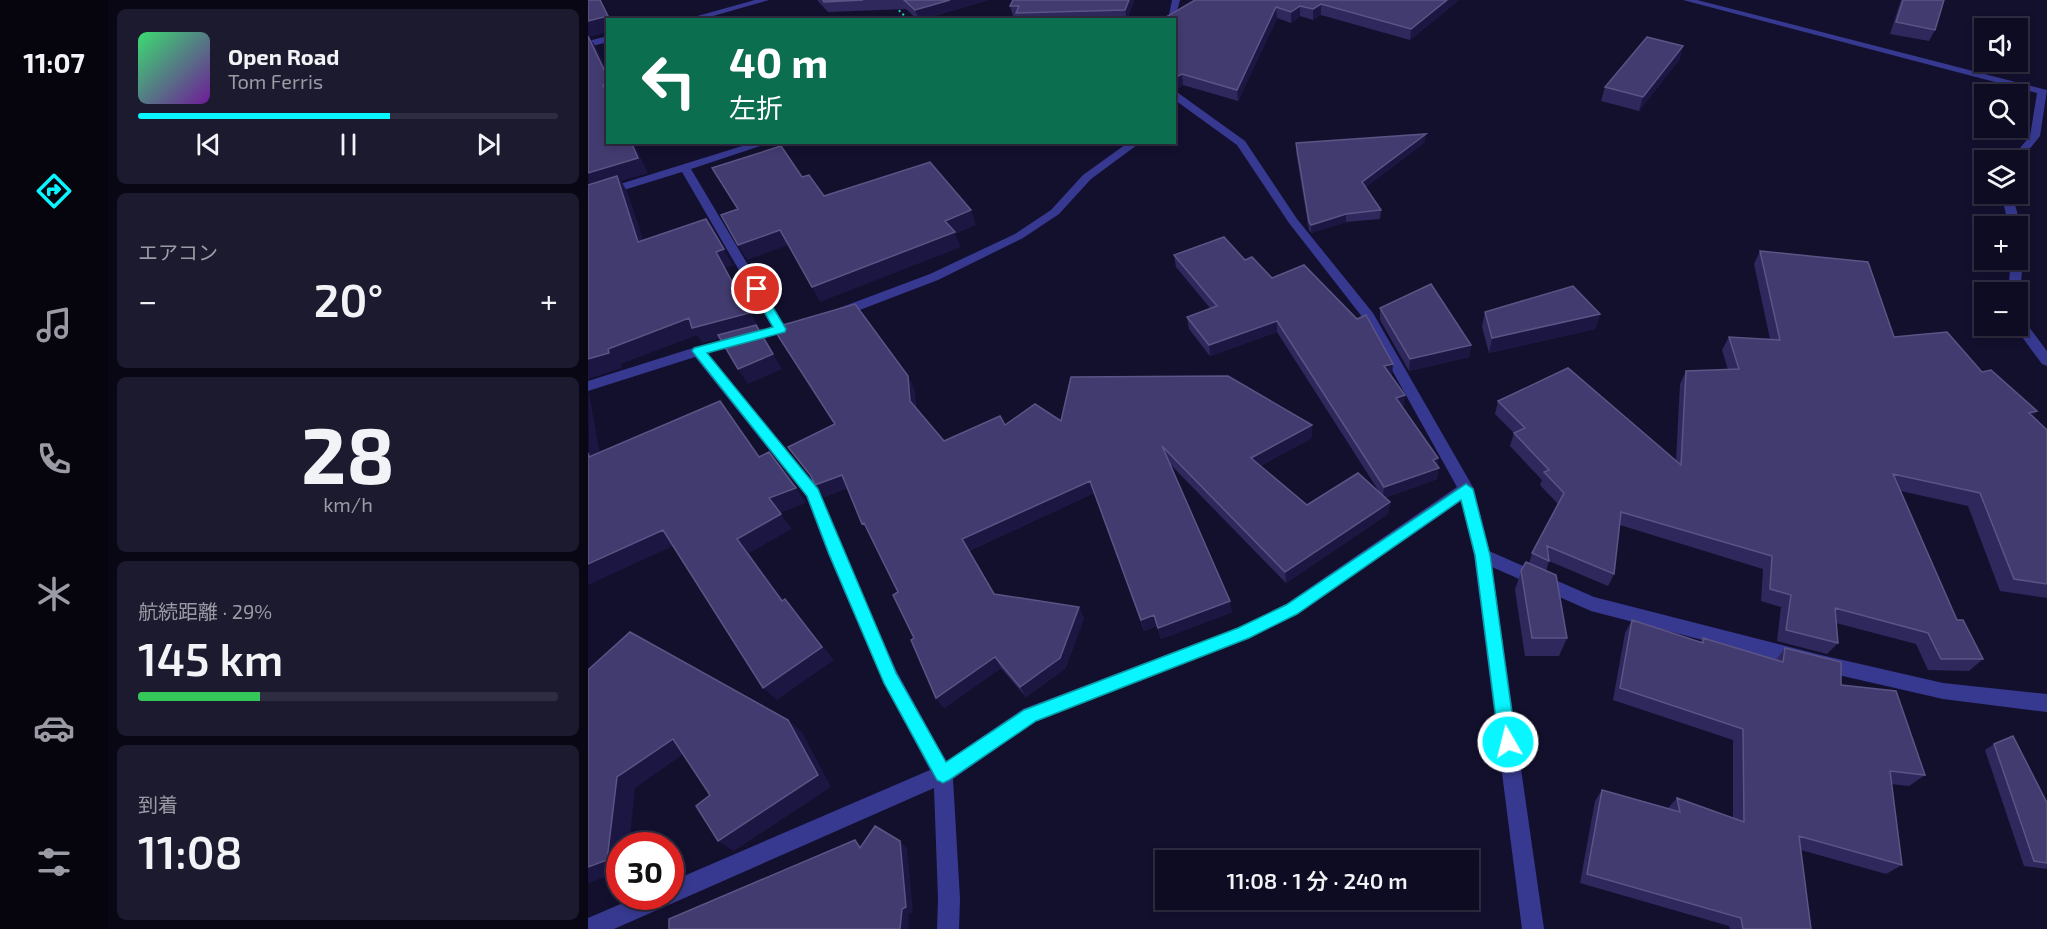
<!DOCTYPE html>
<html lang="ja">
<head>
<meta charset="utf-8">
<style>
  :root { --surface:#0e0c22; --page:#1c1a2f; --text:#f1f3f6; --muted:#9b9ba5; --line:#2e2c40; --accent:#09f5ff }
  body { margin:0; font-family:"Exo 2","Noto Sans JP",sans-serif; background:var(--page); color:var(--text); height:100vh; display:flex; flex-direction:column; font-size:22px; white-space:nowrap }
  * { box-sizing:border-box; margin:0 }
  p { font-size:20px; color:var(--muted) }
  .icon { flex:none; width:33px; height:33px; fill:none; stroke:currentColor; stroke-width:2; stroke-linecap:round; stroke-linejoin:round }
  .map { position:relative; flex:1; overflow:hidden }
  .drawer { display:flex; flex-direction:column; gap:9px; padding:9px; background:#080713; width:480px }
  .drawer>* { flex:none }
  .hud { position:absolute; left:18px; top:18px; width:570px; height:126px; border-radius:0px; box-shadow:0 3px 9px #0003,0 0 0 2px var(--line); background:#0b6e4f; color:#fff; overflow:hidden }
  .tools { position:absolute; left:1386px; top:18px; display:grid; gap:12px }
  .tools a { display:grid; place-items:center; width:54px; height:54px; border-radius:0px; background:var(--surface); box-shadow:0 3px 9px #0003,0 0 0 2px var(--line); font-size:30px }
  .speed { position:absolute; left:18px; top:832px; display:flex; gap:12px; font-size:30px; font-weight:700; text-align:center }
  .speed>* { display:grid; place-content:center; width:78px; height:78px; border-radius:50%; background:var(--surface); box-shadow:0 3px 9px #0003,0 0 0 2px var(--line); line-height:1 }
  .speed .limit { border:9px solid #d22; background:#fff; color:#111 }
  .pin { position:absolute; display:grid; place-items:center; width:51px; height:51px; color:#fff; margin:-26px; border:3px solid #fff; border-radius:50%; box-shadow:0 2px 6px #0007 }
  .me { position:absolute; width:66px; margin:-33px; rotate:352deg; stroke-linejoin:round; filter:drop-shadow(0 0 4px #0008) }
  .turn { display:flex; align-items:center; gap:21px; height:126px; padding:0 24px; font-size:27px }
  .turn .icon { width:78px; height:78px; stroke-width:2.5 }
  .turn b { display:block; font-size:42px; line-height:51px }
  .big { font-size:45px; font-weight:600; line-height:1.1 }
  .drawer .widget { flex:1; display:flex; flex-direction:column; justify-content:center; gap:9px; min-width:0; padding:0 21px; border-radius:9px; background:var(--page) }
  .drawer .dial { align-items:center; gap:0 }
  .dial b { font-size:78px; line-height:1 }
  .song { display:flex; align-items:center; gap:18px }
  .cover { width:72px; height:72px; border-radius:9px; background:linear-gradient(135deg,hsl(140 70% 55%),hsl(280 70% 35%)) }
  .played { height:6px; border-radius:3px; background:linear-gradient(90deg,var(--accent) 60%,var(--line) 60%) }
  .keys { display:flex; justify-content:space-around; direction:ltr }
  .heat { display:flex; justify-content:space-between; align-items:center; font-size:33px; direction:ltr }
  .charge { height:9px; border-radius:4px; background:linear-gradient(90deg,#34c759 29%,var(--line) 0) }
  .trip { position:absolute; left:567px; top:850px; width:324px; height:60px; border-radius:0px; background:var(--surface); box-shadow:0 3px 9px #0003,0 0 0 2px var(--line); font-weight:600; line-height:60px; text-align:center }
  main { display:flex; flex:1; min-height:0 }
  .menu { display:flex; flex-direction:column; width:108px; justify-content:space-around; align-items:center; background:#06050e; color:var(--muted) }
  .menu .icon { width:42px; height:42px }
  .menu .selected { color:var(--accent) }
  .menu b { font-size:27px; color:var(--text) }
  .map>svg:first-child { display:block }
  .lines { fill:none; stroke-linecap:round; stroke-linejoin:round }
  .path { stroke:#27c9b6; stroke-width:2; stroke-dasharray:2 3; stroke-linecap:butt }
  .minor { fill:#373991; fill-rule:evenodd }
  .wall { fill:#2f285d }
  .shaded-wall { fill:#1c1643 }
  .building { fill:#423b6f; stroke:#5b5485; stroke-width:1.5 }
  .route { fill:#09f5ff; stroke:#069fa6; stroke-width:1.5 }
</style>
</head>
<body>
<main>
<nav class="menu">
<b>11:07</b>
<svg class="icon selected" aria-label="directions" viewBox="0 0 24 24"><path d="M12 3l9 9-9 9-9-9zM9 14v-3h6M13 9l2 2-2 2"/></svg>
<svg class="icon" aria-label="music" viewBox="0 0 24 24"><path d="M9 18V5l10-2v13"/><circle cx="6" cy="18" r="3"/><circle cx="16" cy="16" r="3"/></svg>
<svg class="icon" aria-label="phone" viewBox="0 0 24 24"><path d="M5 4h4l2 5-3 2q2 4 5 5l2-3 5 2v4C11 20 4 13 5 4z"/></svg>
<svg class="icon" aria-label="climate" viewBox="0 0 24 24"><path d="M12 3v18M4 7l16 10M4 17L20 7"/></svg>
<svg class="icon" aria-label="car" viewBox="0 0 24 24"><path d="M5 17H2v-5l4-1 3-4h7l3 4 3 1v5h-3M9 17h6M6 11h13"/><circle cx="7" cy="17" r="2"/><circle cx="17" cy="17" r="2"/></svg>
<svg class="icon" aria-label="filters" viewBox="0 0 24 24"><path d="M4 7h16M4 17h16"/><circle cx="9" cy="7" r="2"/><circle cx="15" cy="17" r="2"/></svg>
</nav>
<section class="drawer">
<div class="widget">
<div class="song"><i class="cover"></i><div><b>Open Road</b><p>Tom Ferris</p></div></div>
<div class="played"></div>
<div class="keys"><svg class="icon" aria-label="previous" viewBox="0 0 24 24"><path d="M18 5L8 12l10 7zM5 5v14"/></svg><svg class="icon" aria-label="pause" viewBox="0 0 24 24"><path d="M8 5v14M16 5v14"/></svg><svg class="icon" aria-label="next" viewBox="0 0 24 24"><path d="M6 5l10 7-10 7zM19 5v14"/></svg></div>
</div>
<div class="widget"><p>エアコン</p>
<div class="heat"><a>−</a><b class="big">20°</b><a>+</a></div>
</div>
<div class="widget dial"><b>28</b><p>km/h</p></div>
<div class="widget"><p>航続距離 · 29%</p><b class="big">145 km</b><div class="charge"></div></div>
<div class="widget"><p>到着</p><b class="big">11:08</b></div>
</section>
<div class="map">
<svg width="1459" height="929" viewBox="0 0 1459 929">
  <rect width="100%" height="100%" fill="#13102e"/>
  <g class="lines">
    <path class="path" d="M300,0L321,20"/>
    <path class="minor" d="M167,0H181L111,20H95Z
      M584,0H592L586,22V20H580Z
      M1095,0H1109L1459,90L1452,136L1431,162L1422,160L1442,136L1449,93Z
      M20,36V42L0,47V41Z
      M586,90L657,141L709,219L785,313L886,489L901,551L1006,597L1233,655L1355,683L1459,694V712L1355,699L1233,671L1003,611L904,567L956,929H934L886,555L873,501L710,614L661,638L448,721L365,779L372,899L371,929H349L350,899L346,788L26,929H0V918L49,897H82V882L342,770L296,684L240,554L218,496L107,357L0,391V381L105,348L184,327L94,172L0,201V194L167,142H184L103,169L195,324L204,322L211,326L209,329L119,353L230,489L256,554L309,672L358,761L435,709L649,628L698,604L869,487L775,318L701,223L649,145L591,103L586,99Z
      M541,142H553L503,179L471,214L435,238L350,280L256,316H246L245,313L246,310L342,274L427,234L463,210L495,175Z
      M1413,194H1424L1433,226L1431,228L1421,226Z
      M1430,232L1434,234L1437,242L1432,292L1430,295V292H1420L1423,260H1430Z
      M1430,318L1435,319L1459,351V366L1454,364L1426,326H1430Z"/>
  </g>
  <path class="wall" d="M229,0H400L332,20H330L318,9L240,12Z
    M425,0H546L539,20H430L429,16H425L422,6Z
    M607,0H871L822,40L733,15L725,20L712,16L703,23L689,18L650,101L595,85L589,89H586V20Z
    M1313,0H1356L1347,30L1341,41L1302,34Z
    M1095,46L1091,60L1051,111L1013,101L1017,87Z
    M837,142L778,187L793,210L792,219L758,222L723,233L721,230L708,152V143Z
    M1172,251L1306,337L1394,372L1449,411L1444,417L1459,430V598L1412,591L1380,506L1313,491L1369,620L1395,659L1381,671L1340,670L1328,644L1248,623L1250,643L1239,654L1189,641L1193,607L1173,601L1175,569L1032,525L1026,574L1020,586L961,561L958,571L979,638L971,656H937L927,590L933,571L941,564L944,553L970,504L952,485L954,480L922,446L926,433L907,414L910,401L1088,461L1092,384L1098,371L1140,370L1134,350L1141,337L1182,339L1166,264Z
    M586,255L657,260L684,278L804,375H803L817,395L815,407H814L850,458L849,465V479L796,498L802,502L800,514L698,583L582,464L644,612L573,639L569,626L556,631L506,493L381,551L406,594L496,618L477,669L438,697L413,668L356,708L348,698L310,592L259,488L236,497L225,479L200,447L326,388L328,407L356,441L417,425L473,421L724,425V438L672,466L719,505L792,493L689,332L622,356L601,329L599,317L622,308L588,267Z
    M792,308L883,345L881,357L821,371L792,320Z
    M897,312L1012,314L1007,329L901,353L894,327Z
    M1044,620L1112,642L1115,638L1188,660L1197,648L1253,685L1337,775L1321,786L1303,784L1314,865L1298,874L1213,850L1223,929H1142L1141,926L992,883L1007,801L1014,790L1080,808L1089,798L1145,818V740L1025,700L1037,633Z
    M1406,744L1459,803V869L1436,866L1397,750Z"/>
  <path class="shaded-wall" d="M12,0H13L23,20H20V32L1,37L8,47L20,73V78L0,38V21Z
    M362,0H400L331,20L327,10Z
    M541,0H546L539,20L537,10Z
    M859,0H871L822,40L823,29Z
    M733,4V15L725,20V9Z
    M712,6V16L703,23V12Z
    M688,7L689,18L650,101L649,90Z
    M1095,46L1091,60L1051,111L1055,97Z
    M594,74L595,85L589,89L588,78Z
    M20,84V95L15,85Z
    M838,134L837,142L774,190V182Z
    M43,142H45L60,173L33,181L39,191L61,257L0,192V173Z
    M383,210L388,225L367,234L373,247L232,302L224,287L357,221Z
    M758,214V222L723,233V225Z
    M118,219L145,265L137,268L171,328H170L194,369L160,384L150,369L170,328L115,343L109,335L33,364L34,368L0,379V359L20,349L128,252Z
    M192,230L200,245L159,260L150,245Z
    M1012,314L1007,329L901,353L904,338Z
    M689,321V332L622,356L621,345Z
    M883,345L881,357L821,371L822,359Z
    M805,364L804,375L795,377L796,366Z
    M320,376L326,388L328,413L322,401Z
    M0,392L1,393L15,472L1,457Z
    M817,395L815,407L807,410L808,398Z
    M1449,411L1437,424L1441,413Z
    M724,425V438L664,470L663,458Z
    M850,458L848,469L851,468L849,479L795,498L796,487Z
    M254,475L261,487L236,497L227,485Z
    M502,481L506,493L381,551L374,539Z
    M208,488L218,503L192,513L204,529L161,553L206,615L194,601L149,539L181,498Z
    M802,502L800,514L698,583L697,572Z
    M75,530L89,544L0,585V564Z
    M197,599L246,660L189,700L175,688Z
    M642,601L644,612L573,639L570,628Z
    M491,607L496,618L477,669L438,697L432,687Z
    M566,615L569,626L556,631L553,620Z
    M407,657L413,668L356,708L348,698Z
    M200,720L214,732L243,787L146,851L130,841Z
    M85,739L101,750L47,788L41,846H32V872L0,883V867L29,777Z
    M312,841L319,848L325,913L321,914L320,929H312Z"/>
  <path class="building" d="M0,0H12L20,16L0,21Z
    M235,0H275L236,2Z
    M316,0H362L327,10Z
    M425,0H541L537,10L428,13L431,6H422Z
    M607,0H859L823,29L733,4L725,9L712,6L703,12L688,7L649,90L594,74L586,78V20H573Z
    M1315,0H1356L1347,30L1308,22Z
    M0,36L20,78V84L15,85L20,95V142H43L50,158L0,173Z
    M1059,37L1095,46L1055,97L1017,87Z
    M838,134L774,182L793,210L758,214L723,225L721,222L708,143Z
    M193,146L214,177L221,175L236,196L342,162L383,210L357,221L367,232L224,287L192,230L150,245L133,215L150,209L124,168Z
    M29,176L50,242L118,219L136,249L128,252L161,313L104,328L101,318L20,349L21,353L0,359V185Z
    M636,237L657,260L664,257L684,278L716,265L769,319L778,315L805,364L796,366L817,395L808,398L850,458L845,460L851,468L796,487L689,321L621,345L599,317L629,306L586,255Z
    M1172,251L1280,262L1306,337L1359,332L1394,372L1403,370L1449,411L1441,413L1459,430V584L1426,579L1392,493L1305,474L1369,620H1375L1395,659H1353L1340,633L1247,608L1250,643L1198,630L1203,595L1182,589L1184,556L1033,512L1026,574L959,546L961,561L944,553L976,493L956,472L961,470L926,433L937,428L910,401L980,368L1093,465L1098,371L1151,369L1141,337L1192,340Z
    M843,284L883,345L822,359L792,308Z
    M985,286L1012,314L904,338L897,312Z
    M267,304L320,376L322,401L356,441L412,416L417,425L447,404L473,421L483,377L640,376L724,425L663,458L719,505L770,473L802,502L697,572L574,446L642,601L570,628L566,615L553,620L502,481L374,539L406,594L491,607L472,658L432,687L407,657L348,698L323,640L326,638L305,595L310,592L276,523L274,524L254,475L227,485L223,476L200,447L247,424L185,328Z
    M168,325L185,354L150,369L130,335Z
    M132,401L171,457L181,452L208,488L181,498L193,514L149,539L194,601L197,599L234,647L175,688L75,530L0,564V453L1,457Z
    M938,562L968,575L979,638H944L933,571Z
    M1044,620L1115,643V638L1195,662L1197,648L1253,662V685L1308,691L1337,775L1302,771L1314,865L1211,836L1223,929H1155L1153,918L999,874L1014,790L1092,812L1089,798L1156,822L1155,729L1032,688Z
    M42,632L200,720L230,775L130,841L108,806L122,795L85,739L29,777L19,860L0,867V670Z
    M1425,736L1459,803V863L1446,861L1406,744Z
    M287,826L312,841L318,907L314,909L312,929H81V919L267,840L272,848Z"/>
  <path class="route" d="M169,285L174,289L198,329L197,332L119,353L230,489L308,673L358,762L436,710L650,628L698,605L878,484L885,489L902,555L928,742L926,748L920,750L914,748L911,742L887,555L873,500L709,614L661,638L448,721L361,780L355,783L349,780L296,683L241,554L219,496L104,351L106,348L185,327L163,289Z"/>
</svg>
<div class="tools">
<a><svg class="icon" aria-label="sound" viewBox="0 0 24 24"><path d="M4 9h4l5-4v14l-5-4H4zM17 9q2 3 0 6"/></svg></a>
<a><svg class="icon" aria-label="search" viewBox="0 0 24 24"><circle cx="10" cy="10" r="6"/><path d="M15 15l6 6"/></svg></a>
<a><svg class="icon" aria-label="layers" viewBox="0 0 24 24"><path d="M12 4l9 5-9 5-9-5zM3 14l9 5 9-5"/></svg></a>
<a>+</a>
<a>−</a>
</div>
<div class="speed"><div class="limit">30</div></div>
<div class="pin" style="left:169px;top:289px;background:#d93025"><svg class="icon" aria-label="arrive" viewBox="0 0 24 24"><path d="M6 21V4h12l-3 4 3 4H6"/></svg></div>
<svg class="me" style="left:920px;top:742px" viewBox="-20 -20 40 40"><circle r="17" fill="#09f5ff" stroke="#fff" stroke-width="3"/><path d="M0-11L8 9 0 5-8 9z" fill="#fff"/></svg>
<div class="trip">11:08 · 1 分 · 240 m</div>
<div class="hud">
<div class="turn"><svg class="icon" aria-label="left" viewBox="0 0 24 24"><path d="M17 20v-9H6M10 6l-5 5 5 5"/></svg><div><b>40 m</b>左折</div></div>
</div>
</div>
</main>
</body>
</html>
